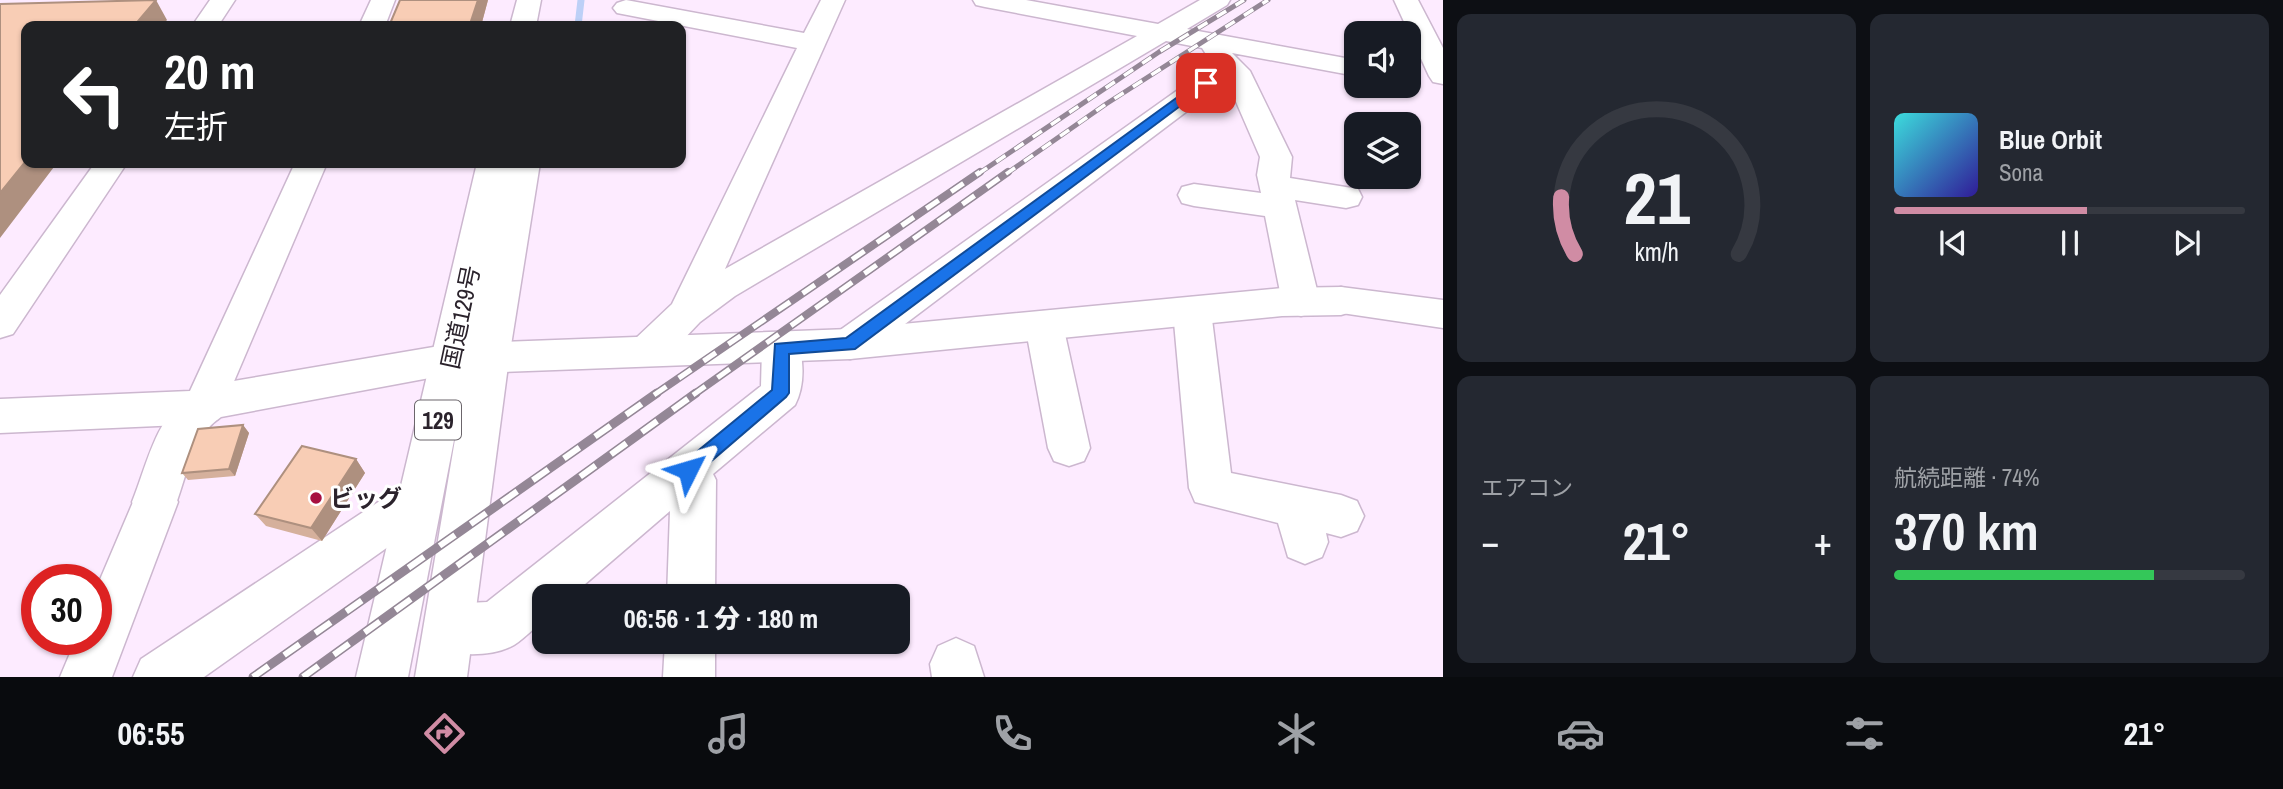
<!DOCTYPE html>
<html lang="ja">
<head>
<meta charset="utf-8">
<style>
  :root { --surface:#171b24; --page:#242831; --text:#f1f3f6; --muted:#9ea1a6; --line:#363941; --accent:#d08ca4 }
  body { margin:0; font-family:"Archivo Narrow","Noto Sans JP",sans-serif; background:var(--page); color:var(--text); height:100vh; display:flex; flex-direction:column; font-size:26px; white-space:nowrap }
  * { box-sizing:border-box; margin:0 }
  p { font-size:23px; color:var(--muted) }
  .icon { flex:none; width:38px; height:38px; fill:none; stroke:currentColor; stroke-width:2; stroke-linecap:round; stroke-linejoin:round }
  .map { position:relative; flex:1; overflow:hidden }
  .sheet { display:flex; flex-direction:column; gap:14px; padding:14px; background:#0d0f14; width:840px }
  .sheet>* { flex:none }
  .guide { position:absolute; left:21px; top:21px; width:665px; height:147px; border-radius:14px; box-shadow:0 2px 5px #0004; background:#202124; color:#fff; overflow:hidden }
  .controls { position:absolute; left:1344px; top:21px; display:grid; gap:14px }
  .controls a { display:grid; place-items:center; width:77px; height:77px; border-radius:14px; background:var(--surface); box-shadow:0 2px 5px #0004; font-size:35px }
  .speed { position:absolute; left:21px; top:564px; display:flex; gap:14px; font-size:35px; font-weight:700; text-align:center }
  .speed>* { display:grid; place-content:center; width:91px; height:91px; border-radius:50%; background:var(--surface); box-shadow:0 2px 5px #0004; line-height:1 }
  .speed .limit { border:10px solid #d22; background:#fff; color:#111 }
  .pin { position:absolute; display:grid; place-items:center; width:60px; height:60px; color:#fff; margin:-30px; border-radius:14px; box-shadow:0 4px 10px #0006 }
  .me { position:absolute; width:77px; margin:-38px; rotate:50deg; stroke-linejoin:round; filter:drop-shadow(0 0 5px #0008) }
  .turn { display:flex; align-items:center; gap:24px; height:147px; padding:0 28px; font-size:32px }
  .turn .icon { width:91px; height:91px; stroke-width:2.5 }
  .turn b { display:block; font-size:49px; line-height:60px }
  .big { font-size:52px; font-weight:800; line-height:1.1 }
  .sheet .tile { flex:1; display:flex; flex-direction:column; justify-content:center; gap:10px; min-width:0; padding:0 24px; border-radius:14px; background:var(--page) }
  .sheet .dial { align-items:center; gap:0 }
  .dial svg { height:182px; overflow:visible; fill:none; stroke:var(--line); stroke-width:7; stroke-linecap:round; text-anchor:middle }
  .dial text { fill:var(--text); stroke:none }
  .song { display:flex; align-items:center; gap:21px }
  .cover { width:84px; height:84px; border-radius:10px; background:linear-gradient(135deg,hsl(180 70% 55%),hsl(250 70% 35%)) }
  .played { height:7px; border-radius:4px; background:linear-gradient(90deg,var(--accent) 55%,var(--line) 55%) }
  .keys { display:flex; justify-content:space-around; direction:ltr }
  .heat { display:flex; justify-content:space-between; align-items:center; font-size:38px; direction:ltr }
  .charge { height:10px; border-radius:5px; background:linear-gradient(90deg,#34c759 74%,var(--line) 0) }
  .sheet .tiles { flex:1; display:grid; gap:14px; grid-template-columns:repeat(2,1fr) }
  .trip { position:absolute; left:532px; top:584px; width:378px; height:70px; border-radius:14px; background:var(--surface); box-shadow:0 2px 5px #0004; font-weight:800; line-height:70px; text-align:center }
  .tab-bar { display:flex; height:112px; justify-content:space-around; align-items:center; background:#090b0e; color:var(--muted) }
  .tab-bar .icon { width:49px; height:49px }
  .tab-bar .active { color:var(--accent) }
  .tab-bar b { font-size:32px; color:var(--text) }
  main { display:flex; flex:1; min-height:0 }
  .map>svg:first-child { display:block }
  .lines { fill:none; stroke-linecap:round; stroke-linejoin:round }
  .stream { stroke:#bdd0f7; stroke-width:7 }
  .street-casing { stroke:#ccb7cf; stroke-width:3 }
  .secondary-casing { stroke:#ccb7cf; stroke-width:3 }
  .highway-casing { stroke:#ccb7cf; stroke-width:3 }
  .street { fill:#fff; fill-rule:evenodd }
  .secondary { fill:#fff; fill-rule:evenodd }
  .highway { fill:#fff; fill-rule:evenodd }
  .rail-far2-casing { stroke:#948796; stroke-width:5 }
  .rail-far1-casing { stroke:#948796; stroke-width:8 }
  .rail-casing { stroke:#948796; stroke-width:9 }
  .rail-far2 { stroke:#fff; stroke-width:3.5; stroke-dasharray:11; stroke-linecap:butt }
  .rail-far1 { stroke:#fff; stroke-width:5; stroke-dasharray:15; stroke-linecap:butt }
  .rail { stroke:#fff; stroke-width:6; stroke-dasharray:19; stroke-linecap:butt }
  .wall { fill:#d5b09c }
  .shaded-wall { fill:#ae907f }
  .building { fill:#f8cdb5; stroke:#ae907f; stroke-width:2 }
  .route { fill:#1a73e8; stroke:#114b97; stroke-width:2 }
  .poi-dot { fill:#a70f40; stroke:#fff; stroke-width:2.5 }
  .labels { text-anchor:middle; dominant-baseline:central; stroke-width:6; stroke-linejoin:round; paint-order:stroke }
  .shield { fill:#fff; stroke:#6b656b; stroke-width:2 }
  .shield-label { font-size:23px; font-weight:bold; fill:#2b232c }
  .street-label { font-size:24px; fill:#2b232c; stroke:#fff }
  .poi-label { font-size:24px; font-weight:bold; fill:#2b232c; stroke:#fff; text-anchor:start }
</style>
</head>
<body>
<main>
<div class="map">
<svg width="1443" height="677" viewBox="0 0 1443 677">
  <rect width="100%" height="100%" fill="#fdebff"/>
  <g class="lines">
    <path class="stream" d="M578,26L581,0"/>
    <defs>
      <path id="street" d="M210,0H235L218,26H192Z
        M371,0H395L385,26H359Z
        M626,0L804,33L821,0H845L725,269L1137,36L985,7L976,5L973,0H1026L1158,24L1200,0H1230L1227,5L1187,29L1356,60V76L1232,53L1250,71L1292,157L1290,178L1358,189L1362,197L1358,205L1346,208L1295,200L1320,302L1314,312L1301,316L1288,312L1282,302L1265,216L1194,206L1182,203L1178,195L1182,187L1194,184L1261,193L1257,175L1260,157L1227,81L864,355L850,359L836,355L831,344L836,333L1213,65L1202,48L1166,41L735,296L700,322L663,361L649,365L635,361L630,350L635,339L672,304L797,48L617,13L613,8L617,3Z
        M1394,0H1418L1443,48V84L1433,82L1429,76Z
        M95,163H127L13,334L0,338V295Z
        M295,163H327L218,419L203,424L0,433V399L190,391Z
        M1341,287L1443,300V328L1328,311L1323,301L1328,291Z
        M1192,297L1205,301L1211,311L1231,473L1341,495L1357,501L1364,516L1357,531L1341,537L1326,533L1328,542L1322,557L1305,564L1288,557L1278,523L1195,502L1189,488L1173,311L1179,301Z
        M1044,311L1057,315L1063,325L1090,448L1084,461L1069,466L1054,461L1048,448L1025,325L1031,315Z
        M781,333L795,337C805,356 805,386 795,405L713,474L716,480L715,597H667L670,511L570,597H544V619C535,627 525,638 514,645C491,658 454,656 431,647L424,629L431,611L449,604L487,602L761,386L762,348L767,337Z
        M420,479L436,485L442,499L436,513L204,677H133L141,659L404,485Z
        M155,482L171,488L178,502L112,677H60L76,639H96V589L139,488Z
        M956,638L974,646L984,677H932L930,664L938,646Z
        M665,642H715V677H663Z"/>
      <path id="secondary" d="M1341,287L1354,291L1359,301L1354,311L1341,315L1282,316L850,359L451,374L221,417C189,438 186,484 171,516L155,522L139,516L132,502C146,468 155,420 187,397C196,390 211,387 222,383L451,344L850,329L1282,288Z"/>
      <path id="highway" d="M517,0H541L536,26H510Z
        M477,163H540L509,358L467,677H415L461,404L408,677H356Z"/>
    </defs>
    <use href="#street" class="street-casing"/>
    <use href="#secondary" class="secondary-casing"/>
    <use href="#highway" class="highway-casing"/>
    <use href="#street" class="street"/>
    <use href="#secondary" class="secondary"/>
    <use href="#highway" class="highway"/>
    <defs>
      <path id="rail-far2" d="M978,174L1159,52L1244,0
        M1006,174L1106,104L1268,0"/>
      <path id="rail-far1" d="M654,395L980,172
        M693,395L1008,172"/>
      <path id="rail" d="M253,677L657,393
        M303,677L696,393"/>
    </defs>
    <use href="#rail-far2" class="rail-far2-casing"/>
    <use href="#rail-far1" class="rail-far1-casing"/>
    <use href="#rail" class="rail-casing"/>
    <use href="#rail-far2" class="rail-far2"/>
    <use href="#rail-far1" class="rail-far1"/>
    <use href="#rail" class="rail"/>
  </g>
  <path class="wall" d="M488,0L481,26H389Z
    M243,425L249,433L235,476L188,480L182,473Z
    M356,459L365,473L322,541L266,526L255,514Z"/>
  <path class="shaded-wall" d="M156,0L167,20L162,26H134Z
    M478,0H488L481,26H471L470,24Z
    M26,161V163H57L0,238V193Z
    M243,425L249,433L235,476L229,469Z
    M356,459L365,473L322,541L311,528Z"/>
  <path class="building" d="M156,0L134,26H26V161L0,193V4Z
    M400,0H478L470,24L389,26Z
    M243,425L229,469L182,473L198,429Z
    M302,446L356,459L311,528L255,514Z"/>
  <path class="route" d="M1201,80L1211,83L855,349L789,354V393L786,397L695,475L688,477L682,475L679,470L682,464L772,390L775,344L846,338Z"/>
  <circle class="poi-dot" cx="316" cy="498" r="7"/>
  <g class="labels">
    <rect class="shield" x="415" y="400.5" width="46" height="39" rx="5"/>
    <g class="shield-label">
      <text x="438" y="420">129</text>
    </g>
    <g class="street-label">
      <text transform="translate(460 317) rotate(-78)">国道129号</text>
    </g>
    <g class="poi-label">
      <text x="330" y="498">ビッグ</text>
    </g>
  </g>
</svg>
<div class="controls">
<a><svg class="icon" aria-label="sound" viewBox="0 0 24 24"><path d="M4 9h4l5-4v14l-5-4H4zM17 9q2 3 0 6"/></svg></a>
<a><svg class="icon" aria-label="layers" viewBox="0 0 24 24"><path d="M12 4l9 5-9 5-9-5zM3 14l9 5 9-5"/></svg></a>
</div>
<div class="speed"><div class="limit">30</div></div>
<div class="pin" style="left:1206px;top:83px;background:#d93025"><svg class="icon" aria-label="arrive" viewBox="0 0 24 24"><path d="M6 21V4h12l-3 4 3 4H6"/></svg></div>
<svg class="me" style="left:688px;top:470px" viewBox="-20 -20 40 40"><path d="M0-17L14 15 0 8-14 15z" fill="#1a73e8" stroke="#fff" stroke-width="4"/></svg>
<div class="trip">06:56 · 1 分 · 180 m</div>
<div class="guide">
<div class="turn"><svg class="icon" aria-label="left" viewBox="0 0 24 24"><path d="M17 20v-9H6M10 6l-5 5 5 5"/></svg><div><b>20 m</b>左折</div></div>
</div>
</div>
<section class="sheet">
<div class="tiles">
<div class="tile dial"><svg viewBox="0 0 100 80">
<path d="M14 69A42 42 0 1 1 86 69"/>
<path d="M14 69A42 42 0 0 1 8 44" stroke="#d08ca4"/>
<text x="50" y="56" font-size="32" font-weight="700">21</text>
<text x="50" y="72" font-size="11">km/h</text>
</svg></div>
<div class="tile">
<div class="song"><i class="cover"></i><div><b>Blue Orbit</b><p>Sona</p></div></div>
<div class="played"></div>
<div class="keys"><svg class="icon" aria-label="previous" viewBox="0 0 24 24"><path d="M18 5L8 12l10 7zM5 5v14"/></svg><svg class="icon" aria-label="pause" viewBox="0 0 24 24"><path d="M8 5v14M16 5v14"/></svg><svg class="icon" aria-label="next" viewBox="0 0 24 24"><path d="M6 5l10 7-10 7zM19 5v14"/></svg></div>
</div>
<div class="tile"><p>エアコン</p>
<div class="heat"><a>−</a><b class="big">21°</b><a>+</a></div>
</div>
<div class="tile"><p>航続距離 · 74%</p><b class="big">370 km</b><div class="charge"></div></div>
</div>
</section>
</main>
<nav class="tab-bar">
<b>06:55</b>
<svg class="icon active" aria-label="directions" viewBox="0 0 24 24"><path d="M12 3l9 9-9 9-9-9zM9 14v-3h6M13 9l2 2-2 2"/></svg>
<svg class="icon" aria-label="music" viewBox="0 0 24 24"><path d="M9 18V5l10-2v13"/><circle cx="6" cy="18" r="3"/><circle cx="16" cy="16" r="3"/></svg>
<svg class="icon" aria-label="phone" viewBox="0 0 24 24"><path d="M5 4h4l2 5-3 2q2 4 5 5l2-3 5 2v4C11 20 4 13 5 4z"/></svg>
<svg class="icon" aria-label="climate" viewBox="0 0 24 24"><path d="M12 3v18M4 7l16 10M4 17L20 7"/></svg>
<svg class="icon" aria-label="car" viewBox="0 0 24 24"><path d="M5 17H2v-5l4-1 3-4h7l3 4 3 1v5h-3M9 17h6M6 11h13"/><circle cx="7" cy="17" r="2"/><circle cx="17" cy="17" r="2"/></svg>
<svg class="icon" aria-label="filters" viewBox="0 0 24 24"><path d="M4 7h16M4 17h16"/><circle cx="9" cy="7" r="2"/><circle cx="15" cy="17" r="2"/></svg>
<b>21°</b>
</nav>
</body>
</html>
